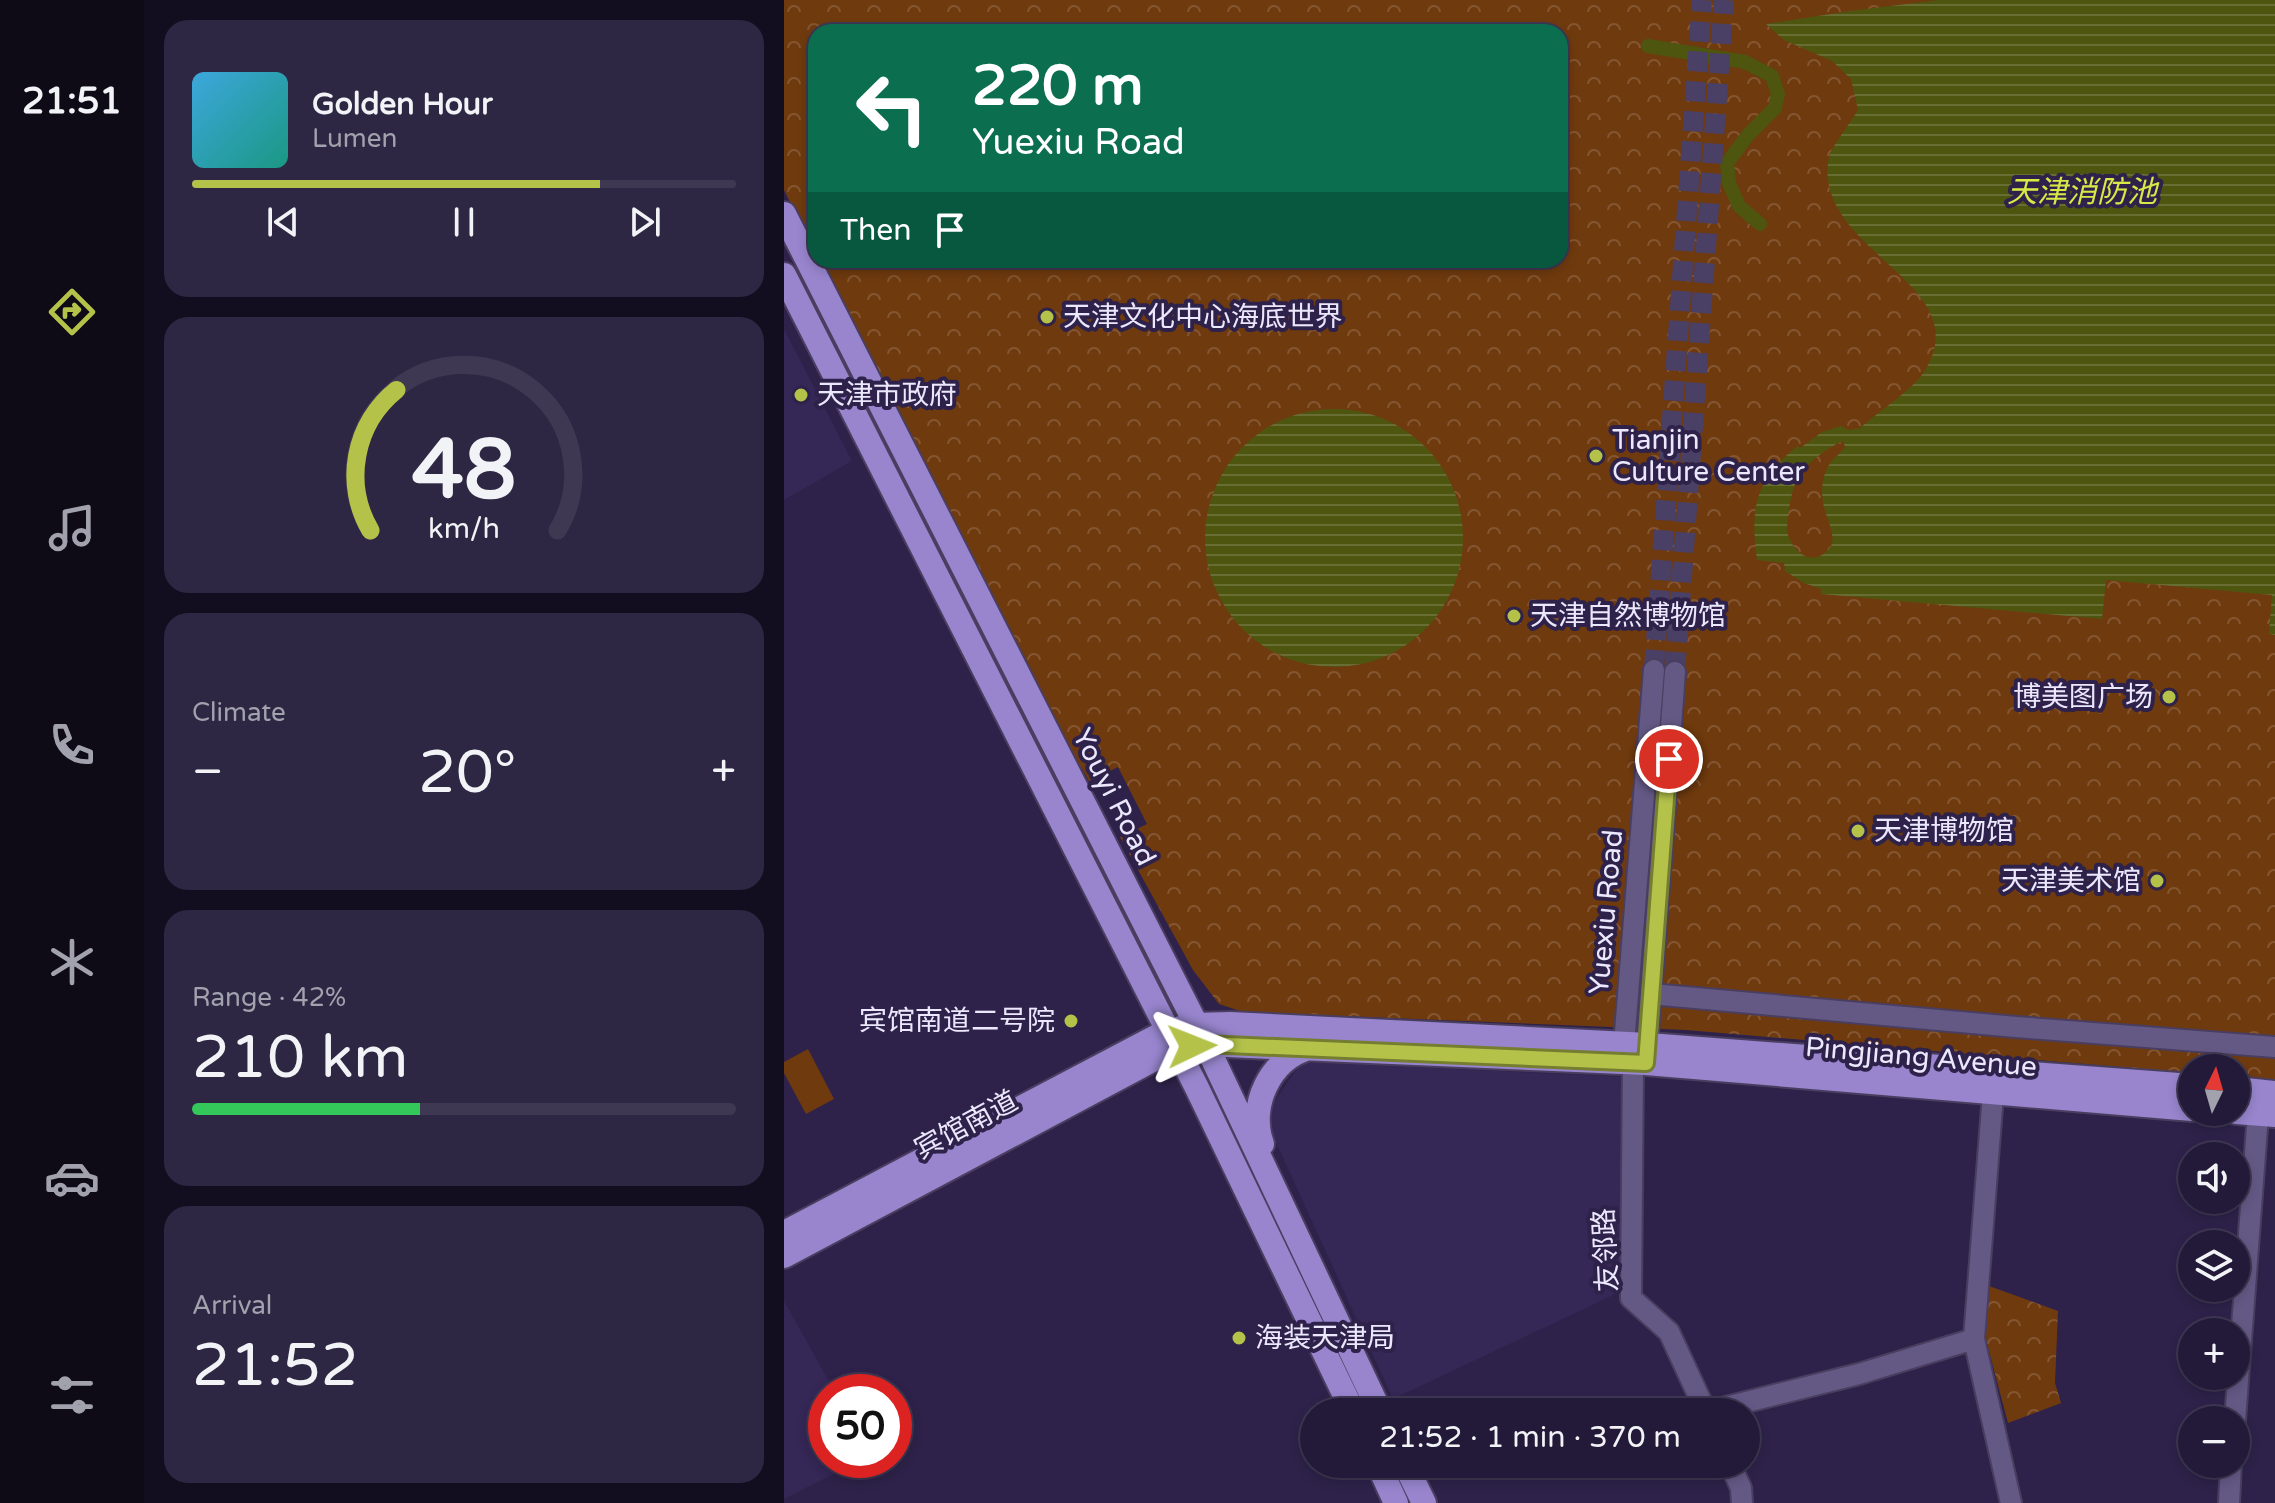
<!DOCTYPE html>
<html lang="en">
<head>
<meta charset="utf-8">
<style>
  :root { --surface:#221a38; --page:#2e2743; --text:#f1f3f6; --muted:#a2a1ae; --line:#3f3853; --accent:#b4c24a }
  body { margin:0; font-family:"Varela Round","Noto Sans SC",sans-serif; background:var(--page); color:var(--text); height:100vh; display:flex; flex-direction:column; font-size:30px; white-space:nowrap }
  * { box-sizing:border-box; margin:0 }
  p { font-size:26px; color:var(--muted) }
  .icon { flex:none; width:44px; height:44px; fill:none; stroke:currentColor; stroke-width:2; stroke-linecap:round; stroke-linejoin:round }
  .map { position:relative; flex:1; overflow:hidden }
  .sheet { display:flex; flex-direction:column; gap:20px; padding:20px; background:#130e1f; width:640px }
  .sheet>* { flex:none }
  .guide { position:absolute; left:24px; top:24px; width:760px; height:244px; border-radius:24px; box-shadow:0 4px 12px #0003,0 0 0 2px var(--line); background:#0b6e4f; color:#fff; overflow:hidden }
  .needle { width:52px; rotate:5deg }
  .tools { position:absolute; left:1394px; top:1054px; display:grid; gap:16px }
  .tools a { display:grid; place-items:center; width:72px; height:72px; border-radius:50%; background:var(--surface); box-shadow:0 4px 12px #0003,0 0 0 2px var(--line); font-size:40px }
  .speed { position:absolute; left:24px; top:1374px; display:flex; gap:16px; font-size:40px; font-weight:700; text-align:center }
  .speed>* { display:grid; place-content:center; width:104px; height:104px; border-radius:50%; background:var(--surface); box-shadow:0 4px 12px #0003,0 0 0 2px var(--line); line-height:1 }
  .speed .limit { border:12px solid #d22; background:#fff; color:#111 }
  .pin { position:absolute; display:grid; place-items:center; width:68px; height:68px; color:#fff; margin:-34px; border:4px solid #fff; border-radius:50%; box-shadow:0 2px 8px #0007 }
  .me { position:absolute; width:88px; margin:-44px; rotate:88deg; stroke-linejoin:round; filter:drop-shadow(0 0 6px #0008) }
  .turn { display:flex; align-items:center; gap:28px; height:168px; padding:0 32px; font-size:36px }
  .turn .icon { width:104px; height:104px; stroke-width:2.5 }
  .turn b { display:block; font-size:56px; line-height:68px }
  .then { display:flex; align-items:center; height:76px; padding:0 32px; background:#0003; gap:16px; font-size:30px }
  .big { font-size:60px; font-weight:600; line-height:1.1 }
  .sheet .widget { flex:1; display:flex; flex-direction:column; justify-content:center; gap:12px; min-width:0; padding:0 28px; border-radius:24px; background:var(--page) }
  .sheet .dial { align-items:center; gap:0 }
  .dial svg { height:208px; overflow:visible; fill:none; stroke:var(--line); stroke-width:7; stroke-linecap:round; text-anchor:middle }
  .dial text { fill:var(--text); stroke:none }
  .song { display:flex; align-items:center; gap:24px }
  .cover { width:96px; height:96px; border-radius:12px; background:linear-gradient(135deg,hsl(200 70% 55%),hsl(170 70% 35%)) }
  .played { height:8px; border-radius:4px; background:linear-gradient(90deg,var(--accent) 75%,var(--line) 75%) }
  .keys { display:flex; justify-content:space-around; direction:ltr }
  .heat { display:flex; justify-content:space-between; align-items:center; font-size:44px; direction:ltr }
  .charge { height:12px; border-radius:6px; background:linear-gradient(90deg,#34c759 42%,var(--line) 0) }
  .trip { position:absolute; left:516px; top:1398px; width:460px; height:80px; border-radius:40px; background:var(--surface); box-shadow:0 4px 12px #0003,0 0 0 2px var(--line); font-weight:600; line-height:80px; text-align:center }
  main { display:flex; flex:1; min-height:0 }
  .dock { display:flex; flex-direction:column; width:144px; justify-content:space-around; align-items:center; background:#0e0a16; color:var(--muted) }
  .dock .icon { width:56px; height:56px }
  .dock .current { color:var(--accent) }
  .dock b { font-size:36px; color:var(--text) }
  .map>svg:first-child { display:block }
  .built { fill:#352756 }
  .forest { fill:url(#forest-crowns) }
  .pitch { fill:#6f3a0e }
  .water { fill:url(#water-rules); fill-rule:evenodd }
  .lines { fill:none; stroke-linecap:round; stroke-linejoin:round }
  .canal { stroke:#4e550f; stroke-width:14 }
  .minor-tunnel { stroke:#4a4065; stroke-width:20; stroke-dasharray:20 10; stroke-linecap:butt }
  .minor-casing { stroke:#4a3e60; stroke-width:24 }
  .major-casing { stroke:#4a3e60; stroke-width:28 }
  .minor { stroke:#645985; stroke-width:20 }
  .major { stroke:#9885ce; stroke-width:24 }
  .route-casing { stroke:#757e30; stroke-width:20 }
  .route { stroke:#b4c24a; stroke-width:14 }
  .poi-dot { fill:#b4c24a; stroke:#2e224a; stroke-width:3 }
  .labels { text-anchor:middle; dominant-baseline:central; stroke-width:8; stroke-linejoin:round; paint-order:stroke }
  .poi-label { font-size:28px; fill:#ebe7fc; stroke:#2e224a; text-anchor:start }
  .street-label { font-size:28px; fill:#ebe7fc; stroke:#2e224a }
  .water-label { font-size:30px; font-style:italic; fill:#d8e847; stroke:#2e224a }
</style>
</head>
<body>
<main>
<nav class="dock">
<b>21:51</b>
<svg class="icon current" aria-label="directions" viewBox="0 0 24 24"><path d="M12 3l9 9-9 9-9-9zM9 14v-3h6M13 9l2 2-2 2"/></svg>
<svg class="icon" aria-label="music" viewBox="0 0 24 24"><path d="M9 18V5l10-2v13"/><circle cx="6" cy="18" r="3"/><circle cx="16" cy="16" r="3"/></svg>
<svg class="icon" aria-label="phone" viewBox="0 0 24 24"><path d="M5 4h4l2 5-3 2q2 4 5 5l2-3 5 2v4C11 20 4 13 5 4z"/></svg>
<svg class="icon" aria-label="climate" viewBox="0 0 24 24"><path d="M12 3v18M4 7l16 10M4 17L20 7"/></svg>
<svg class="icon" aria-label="car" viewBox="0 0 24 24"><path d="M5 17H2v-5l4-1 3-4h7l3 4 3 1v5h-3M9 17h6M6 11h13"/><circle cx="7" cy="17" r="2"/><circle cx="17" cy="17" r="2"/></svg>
<svg class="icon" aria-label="filters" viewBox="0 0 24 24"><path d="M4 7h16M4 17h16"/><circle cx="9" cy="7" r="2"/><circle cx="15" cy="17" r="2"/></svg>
</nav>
<section class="sheet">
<div class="widget">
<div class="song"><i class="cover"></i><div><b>Golden Hour</b><p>Lumen</p></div></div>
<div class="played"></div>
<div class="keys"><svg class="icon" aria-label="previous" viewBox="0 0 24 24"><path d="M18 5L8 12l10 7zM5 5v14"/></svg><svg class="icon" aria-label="pause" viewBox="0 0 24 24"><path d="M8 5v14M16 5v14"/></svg><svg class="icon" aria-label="next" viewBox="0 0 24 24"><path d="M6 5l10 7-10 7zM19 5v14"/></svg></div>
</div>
<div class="widget dial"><svg viewBox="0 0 100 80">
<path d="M14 69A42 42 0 1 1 86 69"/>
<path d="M14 69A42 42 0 0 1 24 15" stroke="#b4c24a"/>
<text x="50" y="56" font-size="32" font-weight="700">48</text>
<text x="50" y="72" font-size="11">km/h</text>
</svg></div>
<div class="widget"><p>Climate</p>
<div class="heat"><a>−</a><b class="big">20°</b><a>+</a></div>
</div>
<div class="widget"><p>Range · 42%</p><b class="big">210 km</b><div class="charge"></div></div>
<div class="widget"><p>Arrival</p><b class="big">21:52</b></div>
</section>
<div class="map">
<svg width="1491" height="1503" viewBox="0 0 1491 1503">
  <defs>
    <pattern id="forest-crowns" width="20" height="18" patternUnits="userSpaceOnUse" patternTransform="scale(2)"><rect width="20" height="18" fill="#6f3a0e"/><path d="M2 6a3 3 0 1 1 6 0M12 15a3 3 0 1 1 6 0" fill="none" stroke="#845632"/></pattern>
    <pattern id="water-rules" width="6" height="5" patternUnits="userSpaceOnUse" patternTransform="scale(2)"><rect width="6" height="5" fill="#4e550f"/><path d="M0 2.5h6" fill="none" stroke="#686d33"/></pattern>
  </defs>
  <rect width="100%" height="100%" fill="#2e224a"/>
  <path class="built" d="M0,329L68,461L0,500Z
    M518,1062L843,1077L842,1289L609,1399L480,1116Z
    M0,1301L51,1392H42V1460H77L0,1499Z"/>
  <path class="forest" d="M0,0H1491V1080L1452,1077V1068H1408V1073L902,1030L459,1012L435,1004L409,970L336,837L363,824L334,767L305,781L231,653L35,260H776V32H32V255L0,190Z
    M1205,1286L1274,1311L1271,1383L1277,1403L1224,1423L1201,1336Z"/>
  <path class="pitch" d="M24,1049L50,1099L22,1114L0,1073V1062Z"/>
  <path class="water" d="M1155,0H1491V635L1485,634L1488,595L1322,580L1318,619L1037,594V589L1020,583L1001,571L1000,563L973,560C966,506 971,482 1013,446L1016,448L1038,432L1057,426L1065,430L1076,428C1092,414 1130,388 1140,372C1197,282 1026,252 1045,157C1047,147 1068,121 1074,110L1067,79L1048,61L1000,40L982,24L1066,11ZM1059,441L1061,447C1056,454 1048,459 1045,465C1035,481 1037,503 1044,519C1046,526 1050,536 1048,543C1048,546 1043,551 1041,553C1025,565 1010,552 1004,535C1001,523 1008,486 1015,475C1023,463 1046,446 1059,441Z
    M421 538a129 129 0 1 1 258 0a129 129 0 1 1-258 0Z"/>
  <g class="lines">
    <path class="canal" d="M864,46L961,62L988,76L994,94L991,108L964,135L943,163L945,183L955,206L976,224"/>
    <path class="minor-tunnel" d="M870,670L918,0
      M891,672L940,0"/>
    <defs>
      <path id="minor" d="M867,994L1232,1027L1491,1047
        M839,1057L870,670
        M862,1059L891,672
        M849,1063L847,1298L885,1332L922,1412
        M1209,1094L1190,1339L1227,1503
        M922,1412L1075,1374L1190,1339
        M1451,1420L1474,1114
        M946,1464L957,1488L958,1503
        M1445,1503L1447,1464"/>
      <path id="major" d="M0,214L418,1036L596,1412
        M0,275L413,1088L569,1412
        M1452,1089L1491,1093
        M1452,1112L1491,1115
        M478,1144C464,1106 486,1059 525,1048
        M0,1233L383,1031L412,1025L446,1024L864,1045L1408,1086
        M0,1256L376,1056L393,1049L421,1044L862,1063L1408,1109
        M594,1464L612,1503
        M621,1464L640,1503"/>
    </defs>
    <use href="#minor" class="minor-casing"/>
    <use href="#major" class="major-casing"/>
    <use href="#minor" class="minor"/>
    <use href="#major" class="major"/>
  </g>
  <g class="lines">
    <defs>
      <path id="route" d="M408,1046L421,1044L862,1063L885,759"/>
    </defs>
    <use href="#route" class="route-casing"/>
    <use href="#route" class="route"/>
  </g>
  <g class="poi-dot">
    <circle cx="263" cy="317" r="8"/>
    <circle cx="17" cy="395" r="8"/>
    <circle cx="812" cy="456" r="8"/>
    <circle cx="730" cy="616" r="8"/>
    <circle cx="1385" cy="697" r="8"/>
    <circle cx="1074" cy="831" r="8"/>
    <circle cx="1373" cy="881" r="8"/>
    <circle cx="287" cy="1021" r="8"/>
    <circle cx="455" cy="1338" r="8"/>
  </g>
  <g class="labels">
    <g class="poi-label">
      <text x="279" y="317">天津文化中心海底世界</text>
      <text x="33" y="395">天津市政府</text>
      <text x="828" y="440">Tianjin<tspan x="828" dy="32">Culture Center</tspan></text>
      <text x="746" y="616">天津自然博物馆</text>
      <text x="1369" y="697" text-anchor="end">博美图广场</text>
      <text x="1090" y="831">天津博物馆</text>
      <text x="1357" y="881" text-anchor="end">天津美术馆</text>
      <text x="271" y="1021" text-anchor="end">宾馆南道二号院</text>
      <text x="471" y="1338">海装天津局</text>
    </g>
    <g class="street-label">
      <text transform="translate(330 797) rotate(63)">Youyi Road</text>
      <text transform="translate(822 912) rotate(-85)">Yuexiu Road</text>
      <text transform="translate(1137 1057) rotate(5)">Pingjiang Avenue</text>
      <text transform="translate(182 1125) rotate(-28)">宾馆南道</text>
      <text transform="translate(822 1250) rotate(-93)">友邻路</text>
    </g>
    <g class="water-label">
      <text x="1298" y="192">天津消防池</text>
    </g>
  </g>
</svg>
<div class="tools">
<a><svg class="needle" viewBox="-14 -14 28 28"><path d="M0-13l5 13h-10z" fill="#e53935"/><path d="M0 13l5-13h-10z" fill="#a2a1ae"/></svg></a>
<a><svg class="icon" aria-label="sound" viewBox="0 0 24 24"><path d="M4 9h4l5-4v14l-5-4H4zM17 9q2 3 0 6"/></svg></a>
<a><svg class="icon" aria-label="layers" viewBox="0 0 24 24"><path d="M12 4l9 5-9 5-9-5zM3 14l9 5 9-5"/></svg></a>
<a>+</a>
<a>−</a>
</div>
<div class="speed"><div class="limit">50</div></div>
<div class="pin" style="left:885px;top:759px;background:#d93025"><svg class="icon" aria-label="arrive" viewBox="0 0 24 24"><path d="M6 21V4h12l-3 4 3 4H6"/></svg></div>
<svg class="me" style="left:408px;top:1046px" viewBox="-20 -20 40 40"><path d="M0-17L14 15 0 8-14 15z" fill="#b4c24a" stroke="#fff" stroke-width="4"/></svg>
<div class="trip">21:52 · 1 min · 370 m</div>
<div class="guide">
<div class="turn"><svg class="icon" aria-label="left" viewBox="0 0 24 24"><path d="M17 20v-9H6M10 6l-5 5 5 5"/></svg><div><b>220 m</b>Yuexiu Road</div></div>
<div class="then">Then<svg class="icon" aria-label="arrive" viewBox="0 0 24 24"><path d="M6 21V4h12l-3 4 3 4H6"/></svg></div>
</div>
</div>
</main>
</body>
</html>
